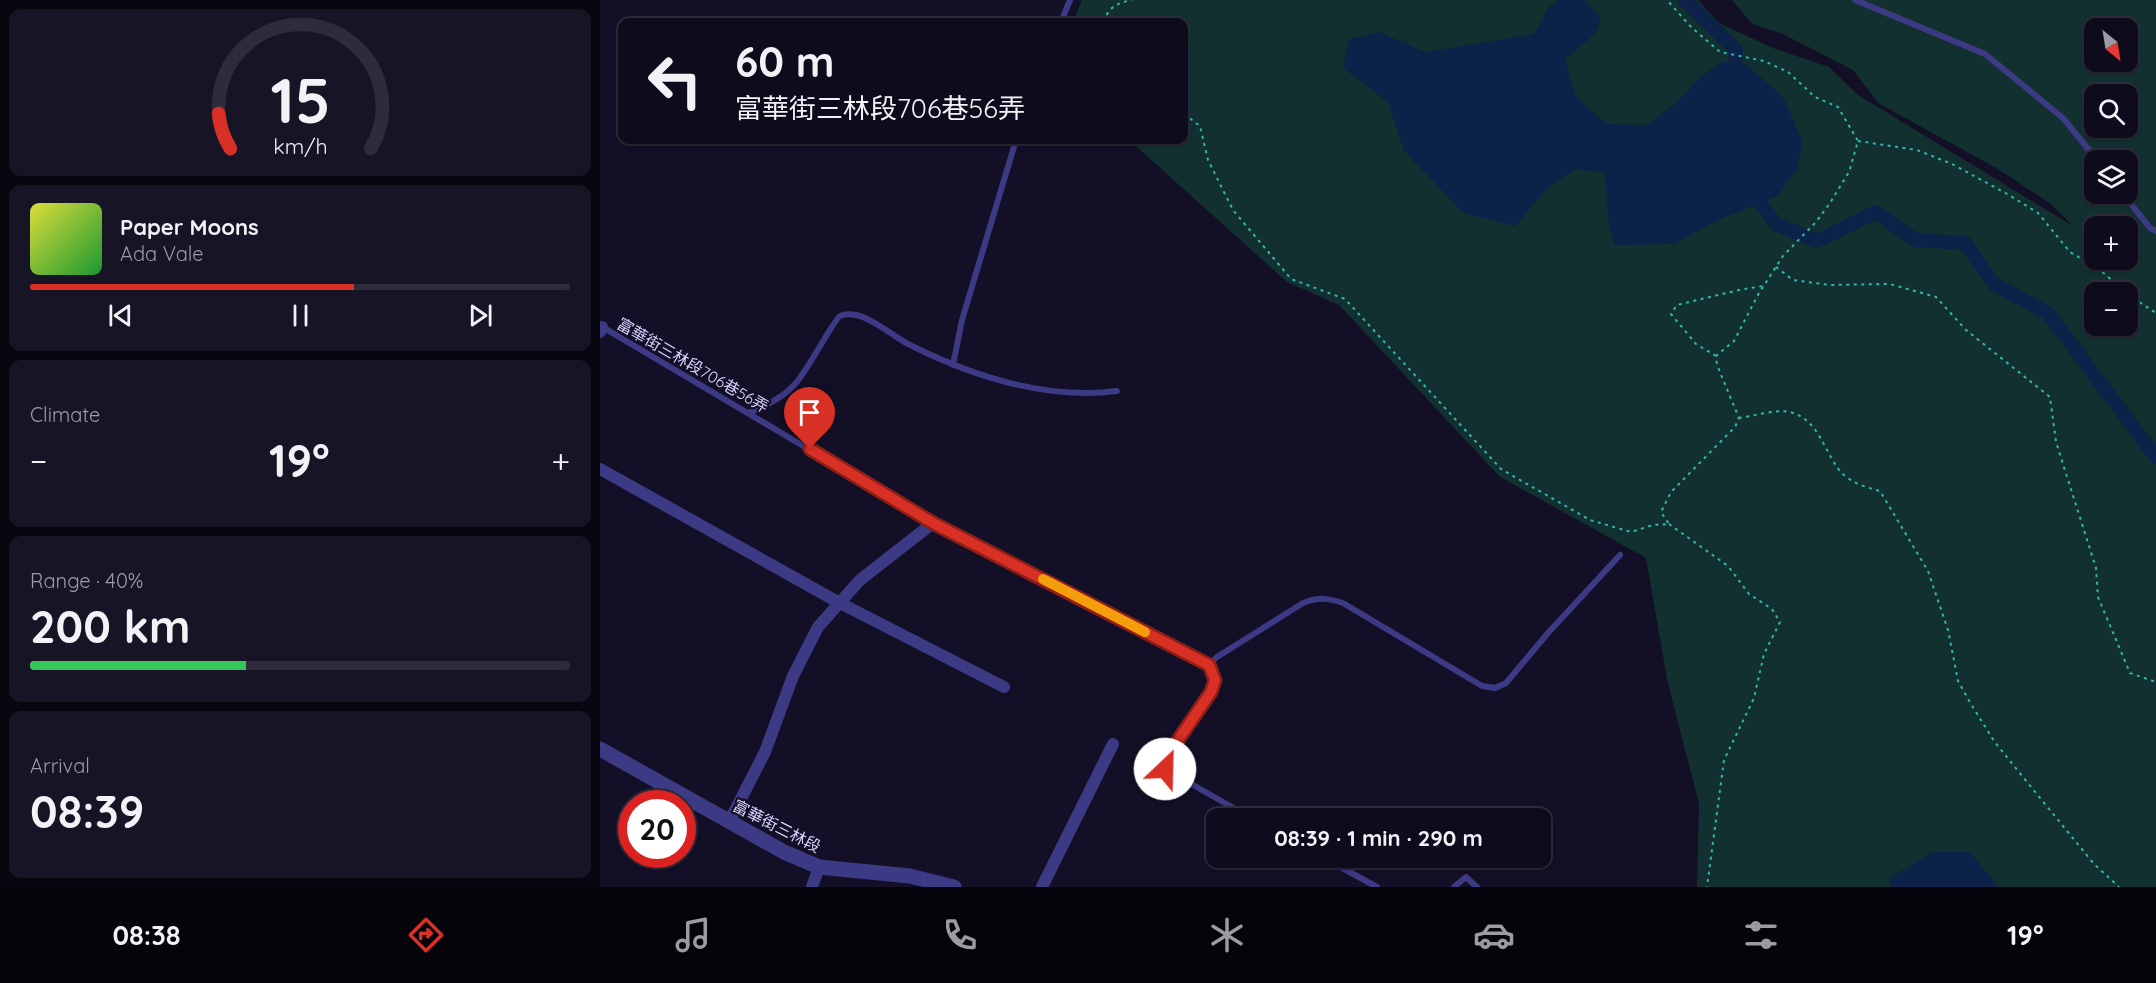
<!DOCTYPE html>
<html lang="en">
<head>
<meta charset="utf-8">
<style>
  :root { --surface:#0e0b1c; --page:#171425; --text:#f1f3f6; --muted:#9b9ba3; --line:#2e2b3b; --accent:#d93025 }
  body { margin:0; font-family:Quicksand,"Noto Sans TC",sans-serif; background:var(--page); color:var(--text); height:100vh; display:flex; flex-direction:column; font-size:22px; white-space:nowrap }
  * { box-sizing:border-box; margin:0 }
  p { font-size:20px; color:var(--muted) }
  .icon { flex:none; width:33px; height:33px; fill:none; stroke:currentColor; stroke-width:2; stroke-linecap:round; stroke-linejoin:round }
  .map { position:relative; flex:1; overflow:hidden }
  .side { display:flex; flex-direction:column; gap:9px; padding:9px; background:#08060f; width:600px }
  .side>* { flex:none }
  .hud { position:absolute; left:18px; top:18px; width:570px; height:126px; border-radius:12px; box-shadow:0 2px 4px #0004,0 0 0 2px var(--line); background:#0e0b1c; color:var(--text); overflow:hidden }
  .needle { width:39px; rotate:150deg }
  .fabs { position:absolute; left:1484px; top:18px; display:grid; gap:12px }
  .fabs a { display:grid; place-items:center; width:54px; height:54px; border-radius:12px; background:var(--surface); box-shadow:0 2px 4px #0004,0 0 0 2px var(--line); font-size:30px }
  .speed { position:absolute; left:18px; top:790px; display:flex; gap:12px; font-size:30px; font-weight:700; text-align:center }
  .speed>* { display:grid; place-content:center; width:78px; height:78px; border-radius:50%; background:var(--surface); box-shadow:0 2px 4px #0004,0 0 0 2px var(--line); line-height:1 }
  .speed .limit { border:9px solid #d22; background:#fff; color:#111 }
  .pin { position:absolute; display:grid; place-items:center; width:51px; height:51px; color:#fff; margin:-62px -26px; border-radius:50% 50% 50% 0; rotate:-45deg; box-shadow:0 0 6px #0007 }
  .pin .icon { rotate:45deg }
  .me { position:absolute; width:66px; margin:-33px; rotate:24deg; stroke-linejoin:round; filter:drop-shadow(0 0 4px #0008) }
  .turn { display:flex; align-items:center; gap:21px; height:126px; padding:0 18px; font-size:27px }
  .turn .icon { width:78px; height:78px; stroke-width:2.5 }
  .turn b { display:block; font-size:42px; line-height:51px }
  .big { font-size:45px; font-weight:700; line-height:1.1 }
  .side .tile { flex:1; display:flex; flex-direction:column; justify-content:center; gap:9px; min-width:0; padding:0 21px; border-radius:12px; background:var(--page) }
  .side .dial { align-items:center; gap:0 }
  .dial svg { height:156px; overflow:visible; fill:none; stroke:var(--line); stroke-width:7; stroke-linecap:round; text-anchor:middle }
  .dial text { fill:var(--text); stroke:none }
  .song { display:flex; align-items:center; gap:18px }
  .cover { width:72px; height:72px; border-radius:9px; background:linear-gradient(135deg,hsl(60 70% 55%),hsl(130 70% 35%)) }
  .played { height:6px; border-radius:3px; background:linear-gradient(90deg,var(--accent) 60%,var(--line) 60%) }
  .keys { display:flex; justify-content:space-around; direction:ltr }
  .heat { display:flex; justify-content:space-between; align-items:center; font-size:33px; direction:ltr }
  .charge { height:9px; border-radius:4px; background:linear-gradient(90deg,#34c759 40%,var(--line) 0) }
  .trip { position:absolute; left:606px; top:808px; width:345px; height:60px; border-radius:12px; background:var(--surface); box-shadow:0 2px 4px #0004,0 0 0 2px var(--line); font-weight:700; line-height:60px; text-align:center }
  .menu { display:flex; height:96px; justify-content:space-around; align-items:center; background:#06040b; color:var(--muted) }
  .menu .icon { width:42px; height:42px }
  .menu .selected { color:var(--accent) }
  .menu b { font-size:27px; color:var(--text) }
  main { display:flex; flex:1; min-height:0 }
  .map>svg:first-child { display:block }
  .green { fill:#12302f; fill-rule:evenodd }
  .water { fill:#0c2248 }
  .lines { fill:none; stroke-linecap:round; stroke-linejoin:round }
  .canal { stroke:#0c2248; stroke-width:14 }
  .path { stroke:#2fb8b0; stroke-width:2; stroke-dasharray:3 4.5; stroke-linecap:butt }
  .service { stroke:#3d3a85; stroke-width:6 }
  .minor { stroke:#3d3a85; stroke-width:12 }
  .tertiary { stroke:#3d3a85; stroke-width:15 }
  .route-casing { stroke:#8d1f18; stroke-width:15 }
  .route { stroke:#d93025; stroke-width:10 }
  .slow { stroke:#f59e0b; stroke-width:10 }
  .labels { text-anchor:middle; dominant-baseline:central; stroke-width:4.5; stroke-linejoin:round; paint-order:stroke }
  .street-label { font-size:16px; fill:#d9d4ff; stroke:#130f26 }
</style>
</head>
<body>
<main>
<section class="side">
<div class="tile dial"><svg viewBox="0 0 100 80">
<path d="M14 69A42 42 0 1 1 86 69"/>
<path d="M14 69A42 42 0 0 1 8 51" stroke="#d93025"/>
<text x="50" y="56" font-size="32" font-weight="700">15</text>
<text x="50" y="72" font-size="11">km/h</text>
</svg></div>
<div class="tile">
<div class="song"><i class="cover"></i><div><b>Paper Moons</b><p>Ada Vale</p></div></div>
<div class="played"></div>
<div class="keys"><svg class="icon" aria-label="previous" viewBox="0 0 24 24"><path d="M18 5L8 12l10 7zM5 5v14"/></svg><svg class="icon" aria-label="pause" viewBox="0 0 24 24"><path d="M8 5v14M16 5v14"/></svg><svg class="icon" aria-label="next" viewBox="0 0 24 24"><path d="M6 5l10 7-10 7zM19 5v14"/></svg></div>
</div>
<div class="tile"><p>Climate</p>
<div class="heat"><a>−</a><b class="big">19°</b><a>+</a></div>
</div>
<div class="tile"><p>Range · 40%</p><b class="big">200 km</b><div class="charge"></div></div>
<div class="tile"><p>Arrival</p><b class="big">08:39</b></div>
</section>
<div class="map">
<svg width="1556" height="887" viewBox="0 0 1556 887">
  <rect width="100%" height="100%" fill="#130f26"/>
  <path class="green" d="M482,0H1098L1119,23L1173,48L1229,67L1258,95L1473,226L1452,205L1398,169L1278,103L1253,70L1181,33L1152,24L1132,0H1556V887H1097L1099,804L1067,679L1046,558L900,477L739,305L687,282L529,140H584V22H473ZM1494,28H1527V62H1494ZM1494,94H1527V128H1494ZM1494,160H1527V194H1494ZM1494,226H1527V260H1494ZM1494,292H1527V326H1494Z"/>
  <path class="water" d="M959,0H986L1001,20L995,34L965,59L976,96L1006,124L1047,125L1077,102L1101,76L1125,61L1147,65L1183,97L1203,143L1197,168L1178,196L1120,219L1074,244L1015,245L1008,220L1005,173L976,169L946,190L915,226L864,213L804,151L788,102L743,68L749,39L779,32L825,52L934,34L948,8Z
    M1334,852H1371L1398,887H1291L1289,878Z"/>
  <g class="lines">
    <path class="canal" d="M1085,0L1136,50L1134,81
      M1150,189L1176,224L1217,241L1276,212L1315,240L1365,243L1394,284L1448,313L1556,457"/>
    <path class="path" d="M504,22C508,7 517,3 532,0
      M584,114L600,126L608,160L633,210L691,279L745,299L901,469L990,520L1031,532L1053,525L1069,524L1061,512L1071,492L1135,427L1139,418L1117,365L1116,356L1134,341L1159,293L1183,256L1216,222L1230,203L1249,172L1258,141L1238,107L1215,97L1188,72L1164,61L1120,52L1091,27L1067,0
      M1258,141L1317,150L1352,164L1409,195L1438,213L1470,252L1500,270L1525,292
      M1176,267L1193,280L1230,285L1290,284L1336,297L1366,330L1450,397L1456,442L1496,568L1498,597L1530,673L1556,682
      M1527,294L1556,313
      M1116,356L1096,344L1071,314L1077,305L1139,290L1163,286
      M1139,418C1153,416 1176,409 1190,412C1217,419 1223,447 1237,467C1246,481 1264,487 1280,491L1328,571L1348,630L1358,681L1371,704L1394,741L1418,771L1494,864L1519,887
      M1069,524L1128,566L1149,594L1172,609L1180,622L1164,654L1154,698L1124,760L1107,887"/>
    <path class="service" d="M1255,0L1385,54L1463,118L1497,160
      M461,22L470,0
      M1523,194L1550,228L1556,231
      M1,326L333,523L609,665L615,680L611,692L563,762L565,769L653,819
      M353,365L362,320L416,140
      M149,413C166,405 183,398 195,384C206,373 235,318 240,316C262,307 291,336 310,345C374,377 445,400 517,391
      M609,665L617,657L703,603C719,597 728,598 743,603L882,686L895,688L906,683L948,633L1020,555
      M724,858L777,887
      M854,887L866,877L877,887"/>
    <path class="minor" d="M0,332L2,327
      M0,469L238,602L404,687
      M129,822L165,752L193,676L218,627L260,580L333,523
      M212,887L219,867
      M442,887L513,744"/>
    <path class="tertiary" d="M0,749L184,852L219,867L310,876L354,887"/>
  </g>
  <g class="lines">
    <defs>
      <path id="route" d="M210,449L333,523L609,665L615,680L611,692L563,762L565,769"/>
    </defs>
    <use href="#route" class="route-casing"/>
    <use href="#route" class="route"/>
    <path class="slow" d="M443,579L545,632"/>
  </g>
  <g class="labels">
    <g class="street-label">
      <text transform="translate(93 365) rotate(30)">富華街三林段706巷56弄</text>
      <text transform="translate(177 826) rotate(27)">富華街三林段</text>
    </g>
  </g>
</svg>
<div class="fabs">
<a><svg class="needle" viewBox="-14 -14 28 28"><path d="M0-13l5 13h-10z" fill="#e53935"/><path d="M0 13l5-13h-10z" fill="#9b9ba3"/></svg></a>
<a><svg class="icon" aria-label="search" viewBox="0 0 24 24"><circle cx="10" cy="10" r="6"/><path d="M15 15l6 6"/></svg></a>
<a><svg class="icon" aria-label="layers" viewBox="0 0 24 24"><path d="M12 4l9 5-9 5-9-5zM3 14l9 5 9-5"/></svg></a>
<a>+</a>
<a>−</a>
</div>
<div class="speed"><div class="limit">20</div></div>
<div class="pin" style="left:210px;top:449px;background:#d93025"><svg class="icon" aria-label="arrive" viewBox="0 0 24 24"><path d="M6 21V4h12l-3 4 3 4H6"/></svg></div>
<svg class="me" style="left:565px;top:769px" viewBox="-20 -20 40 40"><circle r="19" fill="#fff"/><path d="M0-13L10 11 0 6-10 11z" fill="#d93025"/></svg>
<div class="trip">08:39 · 1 min · 290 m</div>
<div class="hud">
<div class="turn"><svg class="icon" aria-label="left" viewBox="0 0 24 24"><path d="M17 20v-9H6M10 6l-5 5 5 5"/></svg><div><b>60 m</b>富華街三林段706巷56弄</div></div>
</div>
</div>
</main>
<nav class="menu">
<b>08:38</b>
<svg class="icon selected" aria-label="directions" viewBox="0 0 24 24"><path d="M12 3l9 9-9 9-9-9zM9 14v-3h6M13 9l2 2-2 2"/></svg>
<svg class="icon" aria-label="music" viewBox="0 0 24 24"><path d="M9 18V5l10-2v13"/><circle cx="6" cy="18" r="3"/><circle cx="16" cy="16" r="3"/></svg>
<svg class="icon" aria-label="phone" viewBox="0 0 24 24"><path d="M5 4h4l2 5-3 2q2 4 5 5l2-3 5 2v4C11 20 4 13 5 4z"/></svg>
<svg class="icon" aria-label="climate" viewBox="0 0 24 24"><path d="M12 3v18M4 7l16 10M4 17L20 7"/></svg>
<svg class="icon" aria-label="car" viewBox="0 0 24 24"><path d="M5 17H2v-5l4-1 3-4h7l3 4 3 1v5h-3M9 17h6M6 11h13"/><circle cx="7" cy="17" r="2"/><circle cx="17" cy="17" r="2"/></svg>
<svg class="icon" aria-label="filters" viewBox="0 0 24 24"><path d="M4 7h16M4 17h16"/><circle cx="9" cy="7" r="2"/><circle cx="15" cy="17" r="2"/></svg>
<b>19°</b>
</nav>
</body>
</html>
